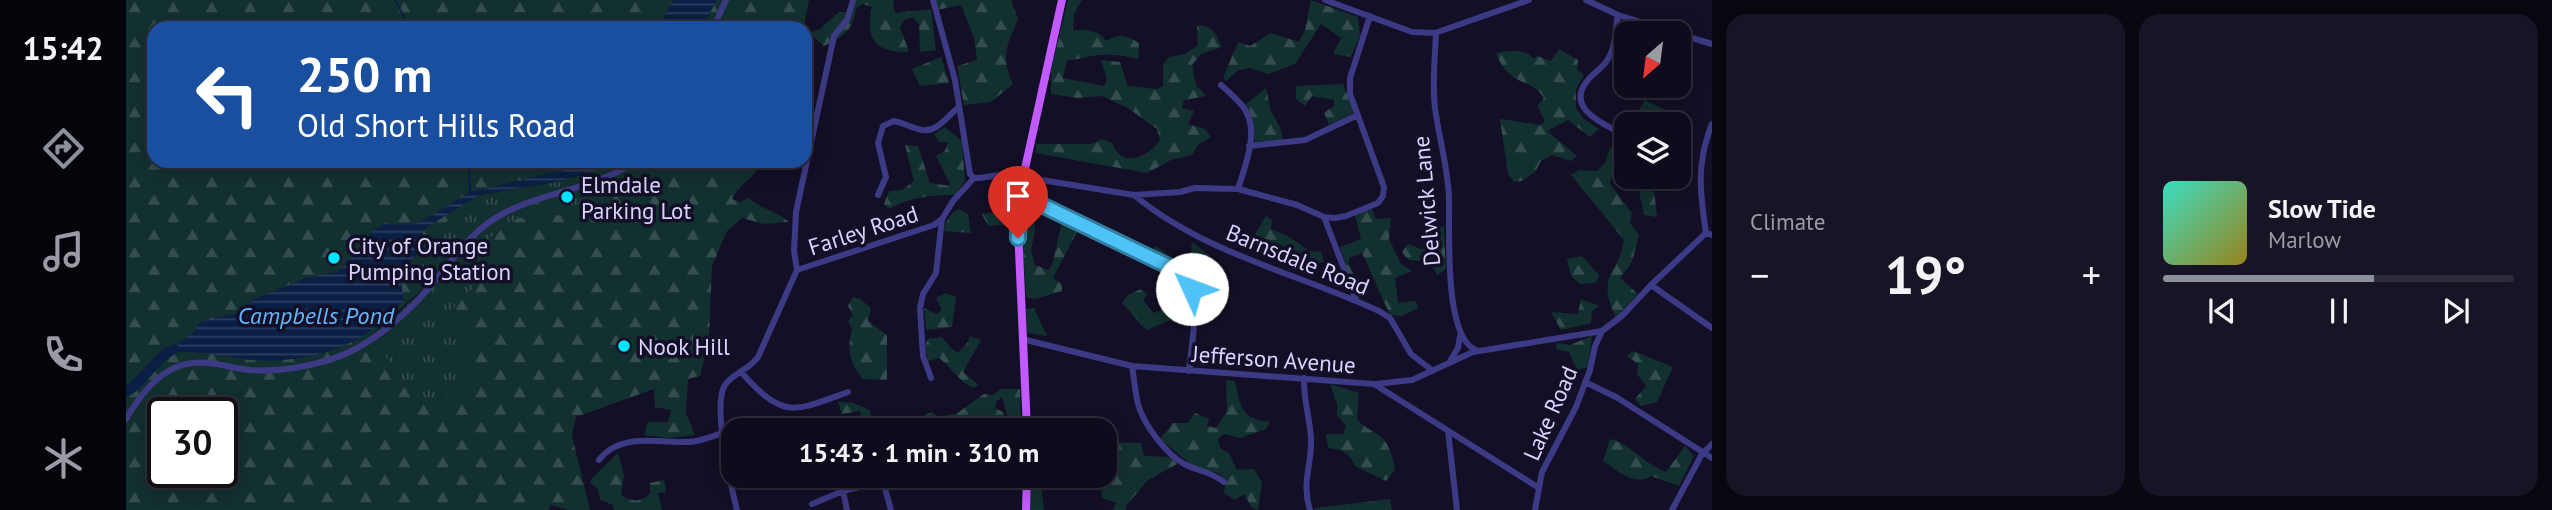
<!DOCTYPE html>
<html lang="en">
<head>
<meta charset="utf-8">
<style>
  :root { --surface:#0e0b1c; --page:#171425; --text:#f1f3f6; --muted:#9b9ba3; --line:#2e2b3b; --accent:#8c9099 }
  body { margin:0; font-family:"PT Sans",sans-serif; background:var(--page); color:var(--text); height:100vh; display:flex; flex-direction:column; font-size:26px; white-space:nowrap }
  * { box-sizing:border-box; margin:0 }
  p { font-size:23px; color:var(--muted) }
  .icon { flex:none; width:38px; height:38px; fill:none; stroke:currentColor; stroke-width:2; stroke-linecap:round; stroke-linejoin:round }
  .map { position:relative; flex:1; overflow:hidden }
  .sheet { display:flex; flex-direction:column; gap:14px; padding:14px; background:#08060f; width:840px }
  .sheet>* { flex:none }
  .guide { position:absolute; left:21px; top:21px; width:665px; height:147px; border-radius:21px; box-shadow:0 4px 18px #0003,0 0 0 2px var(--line); background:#1a4fa0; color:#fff; overflow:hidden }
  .needle { width:46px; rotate:208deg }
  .buttons { position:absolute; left:1488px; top:21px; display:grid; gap:14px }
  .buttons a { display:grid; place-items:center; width:77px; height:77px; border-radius:14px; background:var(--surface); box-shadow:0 4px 18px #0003,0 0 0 2px var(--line); font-size:35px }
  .speed { position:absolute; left:21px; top:397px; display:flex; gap:14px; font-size:35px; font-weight:700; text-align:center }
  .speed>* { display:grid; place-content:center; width:91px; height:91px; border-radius:50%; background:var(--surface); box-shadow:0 4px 18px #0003,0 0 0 2px var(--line); line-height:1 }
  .speed .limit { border:4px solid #111; border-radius:10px; background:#fff; color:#111 }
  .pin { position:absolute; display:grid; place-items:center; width:60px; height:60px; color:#fff; margin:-72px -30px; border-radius:50% 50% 50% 0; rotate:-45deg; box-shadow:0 0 7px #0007 }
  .pin .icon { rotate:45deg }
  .me { position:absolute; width:77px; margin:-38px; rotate:313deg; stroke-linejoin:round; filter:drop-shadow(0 0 5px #0008) }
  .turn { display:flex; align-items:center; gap:24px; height:147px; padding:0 35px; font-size:32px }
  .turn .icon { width:91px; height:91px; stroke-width:2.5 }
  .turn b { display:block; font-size:49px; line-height:60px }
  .big { font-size:52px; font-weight:800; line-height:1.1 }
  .sheet .card { flex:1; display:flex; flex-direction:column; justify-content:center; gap:10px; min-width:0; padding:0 24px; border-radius:21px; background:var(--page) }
  .song { display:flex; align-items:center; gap:21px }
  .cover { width:84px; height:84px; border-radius:10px; background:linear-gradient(135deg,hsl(170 70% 55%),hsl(50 70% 35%)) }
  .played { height:7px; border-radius:4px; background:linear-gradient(90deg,var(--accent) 60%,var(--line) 60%) }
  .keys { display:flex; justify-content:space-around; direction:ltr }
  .heat { display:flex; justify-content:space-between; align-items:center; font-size:38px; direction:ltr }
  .sheet .tiles { flex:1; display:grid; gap:14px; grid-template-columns:repeat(2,1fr) }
  .trip { position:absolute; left:595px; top:418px; width:396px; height:70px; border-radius:21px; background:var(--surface); box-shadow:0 4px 18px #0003,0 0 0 2px var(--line); font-weight:800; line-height:70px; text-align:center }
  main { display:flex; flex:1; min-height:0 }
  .dock { display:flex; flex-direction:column; width:126px; justify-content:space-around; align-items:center; background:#06040b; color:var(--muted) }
  .dock .icon { width:49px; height:49px }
  .dock .current { color:var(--accent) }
  .dock b { font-size:32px; color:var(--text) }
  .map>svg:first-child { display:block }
  .forest { fill:url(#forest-firs); fill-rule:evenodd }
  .park { fill:url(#park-tufts) }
  .water { fill:url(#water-rules) }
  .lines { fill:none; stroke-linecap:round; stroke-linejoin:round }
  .stream { stroke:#0a1f44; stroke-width:2 }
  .river { stroke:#0a1f44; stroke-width:10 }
  .minor { stroke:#3d3a85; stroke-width:6 }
  .major { stroke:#c25bff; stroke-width:8 }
  .route-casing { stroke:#337fa1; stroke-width:18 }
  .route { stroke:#4fc3f7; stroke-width:12 }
  .poi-dot { fill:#00e5ff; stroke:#130f26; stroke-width:2.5 }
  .labels { text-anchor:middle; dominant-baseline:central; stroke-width:7; stroke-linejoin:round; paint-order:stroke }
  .poi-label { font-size:23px; fill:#d9d4ff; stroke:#130f26; text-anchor:start }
  .street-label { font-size:23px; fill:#d9d4ff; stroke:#130f26 }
  .water-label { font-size:24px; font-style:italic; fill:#62b6ff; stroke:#130f26 }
</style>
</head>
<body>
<main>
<nav class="dock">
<b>15:42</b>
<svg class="icon current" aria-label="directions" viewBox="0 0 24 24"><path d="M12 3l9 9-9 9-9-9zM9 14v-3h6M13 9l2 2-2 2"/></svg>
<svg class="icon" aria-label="music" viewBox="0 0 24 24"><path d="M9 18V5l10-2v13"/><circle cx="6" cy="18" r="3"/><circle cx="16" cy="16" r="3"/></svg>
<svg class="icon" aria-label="phone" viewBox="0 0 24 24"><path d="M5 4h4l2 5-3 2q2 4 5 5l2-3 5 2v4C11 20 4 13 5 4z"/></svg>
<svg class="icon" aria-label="climate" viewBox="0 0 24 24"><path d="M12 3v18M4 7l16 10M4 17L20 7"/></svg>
</nav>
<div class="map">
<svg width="1586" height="510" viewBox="0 0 1586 510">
  <defs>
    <pattern id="forest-firs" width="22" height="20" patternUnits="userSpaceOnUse" patternTransform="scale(1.75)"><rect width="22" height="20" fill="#12302f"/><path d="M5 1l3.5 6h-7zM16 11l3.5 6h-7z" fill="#344d4e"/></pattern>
    <pattern id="park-tufts" width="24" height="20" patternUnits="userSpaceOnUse" patternTransform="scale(1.75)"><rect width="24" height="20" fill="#12302f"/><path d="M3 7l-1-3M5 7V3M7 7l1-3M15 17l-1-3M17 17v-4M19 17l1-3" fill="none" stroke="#344d4e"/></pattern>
    <pattern id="water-rules" width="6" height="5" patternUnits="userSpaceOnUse" patternTransform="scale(1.75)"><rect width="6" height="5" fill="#0a1f44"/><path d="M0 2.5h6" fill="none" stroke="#2d3f60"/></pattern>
  </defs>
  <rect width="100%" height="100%" fill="#130f26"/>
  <path class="forest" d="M0,0H547L532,28H28V161H477L344,192L293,223L268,225L260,222L212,272L118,318L38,353L53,351L274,275L290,255L298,229L325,211L301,285L244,336L339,359L319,316L338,256L390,219L423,212L451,221L473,212L499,161H635C629,179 614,182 606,199L614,202L623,198C635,209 651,211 663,222L638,224L616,218L601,231L586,266L583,339L574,376L562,379L560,413L569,435L544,438L518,435L522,422H542L545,410L529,407L528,389L450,417L446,436L464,510H442L425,505L423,510H0ZM37,413H96V472H37Z
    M591,0H683L678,28H575Z
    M729,0H768L767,7L770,13L805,9L810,50L794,52L793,24L787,17L778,20L774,27L783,52C749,52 739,40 746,7L737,4L730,8C727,30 718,37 698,46L683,33L694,29L713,12H725Z
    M809,0H885L892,19C881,46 874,56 887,84L865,102L838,105L831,66L851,60L848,38L835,5L811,10Z
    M942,0H956L948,14L947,30C960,30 972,29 980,41C994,33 1000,35 1013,43L1012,59C1000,56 989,54 976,55C964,55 953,60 941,60L937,78L978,86L981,80L975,60L994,62L1002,86L1031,89L1037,86V65L1043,57L1059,54L1072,45L1071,26C1085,23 1091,36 1096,47L1075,54L1066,65L1070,85L1080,96L1058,100L1056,108L1068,111L1062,124L1079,129L1085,137L1073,144L1066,155L1045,160L1021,173L910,153V144H965L976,139L986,143C996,169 1021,158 1034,140L1031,129L1002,108L976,96L952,98L925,94V70Z
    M1185,0L1232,17L1234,35L1225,57L1207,54L1215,38L1195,24L1169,64L1143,74L1123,68L1113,70L1100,81L1097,78L1112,42L1124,46L1145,33L1173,42L1179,30Z
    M1433,49L1452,60L1451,70L1458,75L1450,89V108L1458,119L1473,129L1464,137L1442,120L1421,131L1451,156L1445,161L1426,155L1415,161L1409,172L1396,181L1388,182L1382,174L1374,119L1415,125L1419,121L1411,106L1418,98C1402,75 1384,89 1370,53C1384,50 1398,48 1408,59L1411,56L1425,61Z
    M815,57L823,83L794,86L786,69Z
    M1217,84L1228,113L1203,125L1198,113L1208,106V100L1186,96L1179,106L1170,99V86Z
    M1140,88L1145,111L1154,127L1157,140L1129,142L1127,126L1120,104Z
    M1519,100L1545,113L1538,124L1506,122Z
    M819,127L836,141L839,181L829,195C807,195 783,197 763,209L758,204L763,191L776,190L788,181L779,145L792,146L804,183L825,186L810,156L819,151L822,142H813L808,134Z
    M1491,146V155H1500V161C1490,165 1485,174 1484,184L1506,213L1504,223L1513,235L1506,262L1494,278L1512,294L1490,318C1469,273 1493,276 1498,240L1445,175L1453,170L1471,171L1479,163L1484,148Z
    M1510,177H1540L1528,190L1531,217L1518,215Z
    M899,204H906L909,230L905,250L909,265L923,270L927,262L936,221L952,230L927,278L936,284V291L909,299L900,297L897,248Z
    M1245,207L1250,219L1265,218L1263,239L1275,264L1286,271L1269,278L1272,303L1290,301L1292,308L1276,316L1264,315L1236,253L1224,258L1222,261L1238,298H1230L1214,247L1235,239L1229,215Z
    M833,209L842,214L845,233L818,231C820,221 823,214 833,209Z
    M885,210V224L862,226L856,214Z
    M1140,216L1146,220L1145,229L1162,236L1183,251L1195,252L1198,262L1191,264L1185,277L1178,273L1180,261C1162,248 1154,239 1131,247L1124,242Z
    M1300,225L1318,227L1320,269L1311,275L1305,262L1282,260L1276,252L1282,244L1295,249L1301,248Z
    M1066,242L1083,255L1076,270L1077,278L1105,290L1100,296L1076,284L1069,288L1057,272L1025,252L1030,246L1061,269L1065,267C1067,258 1064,251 1066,242Z
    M1456,256L1473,275L1470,283L1454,284L1445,276L1441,259Z
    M1015,289L1021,294L1017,300L1027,313L1036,310L1060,313V327L1044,320L1021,330C1011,322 1006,312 996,303L1002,295Z
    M819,293L830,297L826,327L800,330L798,308L810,314L816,310L810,298Z
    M727,297L734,299L745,308L742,321L761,335V380L737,379C723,365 721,348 726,329L722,321L727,315L722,306Z
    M1455,299L1473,306L1466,311L1465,323L1435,330L1425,312L1452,314Z
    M908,308L921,336L901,333L900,309Z
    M844,336L855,340L837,372L853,385L847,388C832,381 826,368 813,358L802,361L799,346L802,339L816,337L825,348L832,353L841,343Z
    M1466,336L1462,367L1451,370L1443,352L1430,349L1431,343L1444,345Z
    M1507,351L1547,367L1531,402L1515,406L1509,399L1520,386L1511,374L1512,364L1501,356Z
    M1100,380L1109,381C1114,405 1115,420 1144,422L1140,429L1114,438L1098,434L1092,439L1094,448L1103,453L1111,470L1128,469L1136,483L1132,510L1126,508L1118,494L1109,500L1098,493L1100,479L1092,473L1069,468L1034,439L1047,423H1062L1069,413L1083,419L1081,426L1090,428L1101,411Z
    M1204,384L1233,393L1231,419C1238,428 1246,430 1255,437C1264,445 1267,458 1269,470L1260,481L1229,466C1223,451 1216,450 1202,448L1200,434H1217L1220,426L1211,415V404Z
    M875,389H894L895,430H885L876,397L870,402L869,408L877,412L881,426L872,427L869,419H857L823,430L820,415L830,414L858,394L867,395Z
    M712,402L727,403L744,410L747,429L750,430H732L736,429L734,411L716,414Z
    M806,412L816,420V430H783L781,423Z
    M1484,439C1505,444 1519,465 1540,472L1559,446L1568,456L1553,486L1525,476C1508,487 1491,470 1477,461Z
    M978,442L1015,443L1018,456L1044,457L1051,464L1022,480L1000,506V510H987L990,503L976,498L974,476H978Z
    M492,453L498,475L495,495C505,502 515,503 524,493V483L538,480L540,492L532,493L536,510H488L487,505L475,500L471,488L464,483L466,478Z
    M904,479L915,482L918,510H904Z
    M1264,499L1266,510H1189V508Z"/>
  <path class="park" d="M491,161H499L473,212L451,221L423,212L390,219L338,256L336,264L356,279L319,316L343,337L339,359L350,381L344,390L296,404L244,336L275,311L301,285L325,211L353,195L429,182L476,169Z"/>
  <path class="water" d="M547,0H591L575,28H532Z
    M477,161H491L476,169L429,182L353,195L298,229L290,255L274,275L278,301C265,312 252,327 237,336C202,357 157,364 116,359C90,355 62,349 36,354L68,332L74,322L108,314L118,318L126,300L180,278L212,272L246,232L260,222L268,225L293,223L344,192Z"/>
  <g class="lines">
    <path class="stream" d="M269,0L284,28
      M343,161L344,191"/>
    <path class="river" d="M0,392C20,381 26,359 48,349"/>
    <path class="minor" d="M807,0L829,80L844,174L848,178H854L899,171
      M1199,0L1286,32L1309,33L1403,0
      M1460,0L1492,15L1551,33
      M587,28L600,0
      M1310,33C1309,57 1306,84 1309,108C1313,138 1322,168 1323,198C1324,229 1317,337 1350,350
      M1552,34L1586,44
      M1095,85C1103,92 1112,100 1118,108C1134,131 1119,166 1112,189
      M1487,129C1469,120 1442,105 1461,81C1466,74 1475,69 1480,62C1490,49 1489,30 1492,15
      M1123,146L1179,140L1232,115
      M874,176L895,185
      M897,177L1008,195L1054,192L1069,188L1112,189L1171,205L1198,217L1209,218L1220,216L1252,203L1257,196L1258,187L1224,94V78L1244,16
      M893,194L1046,268C1054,274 1061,278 1065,288C1073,308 1065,348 1063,371
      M752,195L760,177L752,143L757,126L768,121C778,123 786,128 796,130C811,133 822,115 833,107
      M1008,195C1079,254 1171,273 1253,311L1264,318L1285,354L1307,371
      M1198,217L1230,300
      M1580,233C1574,193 1570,163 1586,124
      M671,270L668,251L670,212L708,36L721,20L727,0
      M1525,285L1586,328
      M896,339L1006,366L1248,384L1413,488
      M1324,361L1332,348L1334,336
      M1006,366C1008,378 1009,391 1012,404C1018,425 1039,453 1058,464C1072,471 1086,472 1098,482
      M615,372C658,420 667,412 722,392
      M805,378L797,356L794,308L797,294L810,273L816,219
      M1178,378C1177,399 1184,418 1185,439C1186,465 1175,483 1184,510
      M1459,382L1490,397L1586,458
      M1250,384L1286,380L1347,352L1476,331L1497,315L1525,285L1580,233L1586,235
      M0,419C18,388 43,358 82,363C96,364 110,369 124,370C149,372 179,367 203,360C240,349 277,318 302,289C321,267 338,241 362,223C404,192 470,191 509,161
      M1322,431L1331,510
      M473,460C494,432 533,443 563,442C575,441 585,437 596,433
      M757,481L765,510
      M717,491L721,510
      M686,504L717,491L778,476
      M611,510C605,486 586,405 599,385C607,373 623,370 632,357L671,270L808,225L816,219L827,201L848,178
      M1409,510L1416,472L1450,407L1464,370L1469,346L1476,331
      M1546,510L1576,454L1586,444"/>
    <path class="major" d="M901,430L891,205L936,0
      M900,510L901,476"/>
  </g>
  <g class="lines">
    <defs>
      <path id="route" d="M892,238L893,194L1046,268L1059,278L1066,289"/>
    </defs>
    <use href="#route" class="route-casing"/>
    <use href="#route" class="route"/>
  </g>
  <g class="poi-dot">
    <circle cx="441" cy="197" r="7"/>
    <circle cx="208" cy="258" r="7"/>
    <circle cx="498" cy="346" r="7"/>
  </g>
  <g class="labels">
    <g class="poi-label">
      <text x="455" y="184">Elmdale<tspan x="455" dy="26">Parking Lot</tspan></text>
      <text x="222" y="245">City of Orange<tspan x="222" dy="26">Pumping Station</tspan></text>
      <text x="512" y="346">Nook Hill</text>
    </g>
    <g class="street-label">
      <text transform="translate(1300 201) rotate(-95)">Delwick Lane</text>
      <text transform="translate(737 230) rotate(-18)">Farley Road</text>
      <text transform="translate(1172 259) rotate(22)">Barnsdale Road</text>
      <text transform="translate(1148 359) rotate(4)">Jefferson Avenue</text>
      <text transform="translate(1424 413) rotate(-66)">Lake Road</text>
    </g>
    <g class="water-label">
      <text x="190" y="315">Campbells Pond</text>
    </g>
  </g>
</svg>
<div class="buttons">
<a><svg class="needle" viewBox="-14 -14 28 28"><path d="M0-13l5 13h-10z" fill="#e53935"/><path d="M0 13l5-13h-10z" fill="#9b9ba3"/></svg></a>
<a><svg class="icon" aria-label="layers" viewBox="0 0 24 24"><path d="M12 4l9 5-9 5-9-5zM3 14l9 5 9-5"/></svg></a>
</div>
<div class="speed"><div class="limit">30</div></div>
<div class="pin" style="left:892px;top:238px;background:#d93025"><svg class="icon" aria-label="arrive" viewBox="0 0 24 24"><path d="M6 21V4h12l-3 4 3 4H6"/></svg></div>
<svg class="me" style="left:1066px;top:289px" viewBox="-20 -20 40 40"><circle r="19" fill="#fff"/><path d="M0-13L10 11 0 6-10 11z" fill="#4fc3f7"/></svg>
<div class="trip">15:43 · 1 min · 310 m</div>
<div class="guide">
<div class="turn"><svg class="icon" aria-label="left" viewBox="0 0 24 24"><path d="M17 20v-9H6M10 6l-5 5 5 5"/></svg><div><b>250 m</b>Old Short Hills Road</div></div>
</div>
</div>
<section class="sheet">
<div class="tiles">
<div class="card"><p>Climate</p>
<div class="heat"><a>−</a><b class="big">19°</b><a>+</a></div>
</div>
<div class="card">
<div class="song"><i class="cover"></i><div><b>Slow Tide</b><p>Marlow</p></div></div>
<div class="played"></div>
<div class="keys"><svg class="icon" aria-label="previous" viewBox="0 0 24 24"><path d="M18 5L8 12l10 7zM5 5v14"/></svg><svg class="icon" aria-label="pause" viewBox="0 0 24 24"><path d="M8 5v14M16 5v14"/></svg><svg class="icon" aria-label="next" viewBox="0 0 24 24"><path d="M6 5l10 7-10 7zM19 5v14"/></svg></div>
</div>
</div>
</section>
</main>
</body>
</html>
